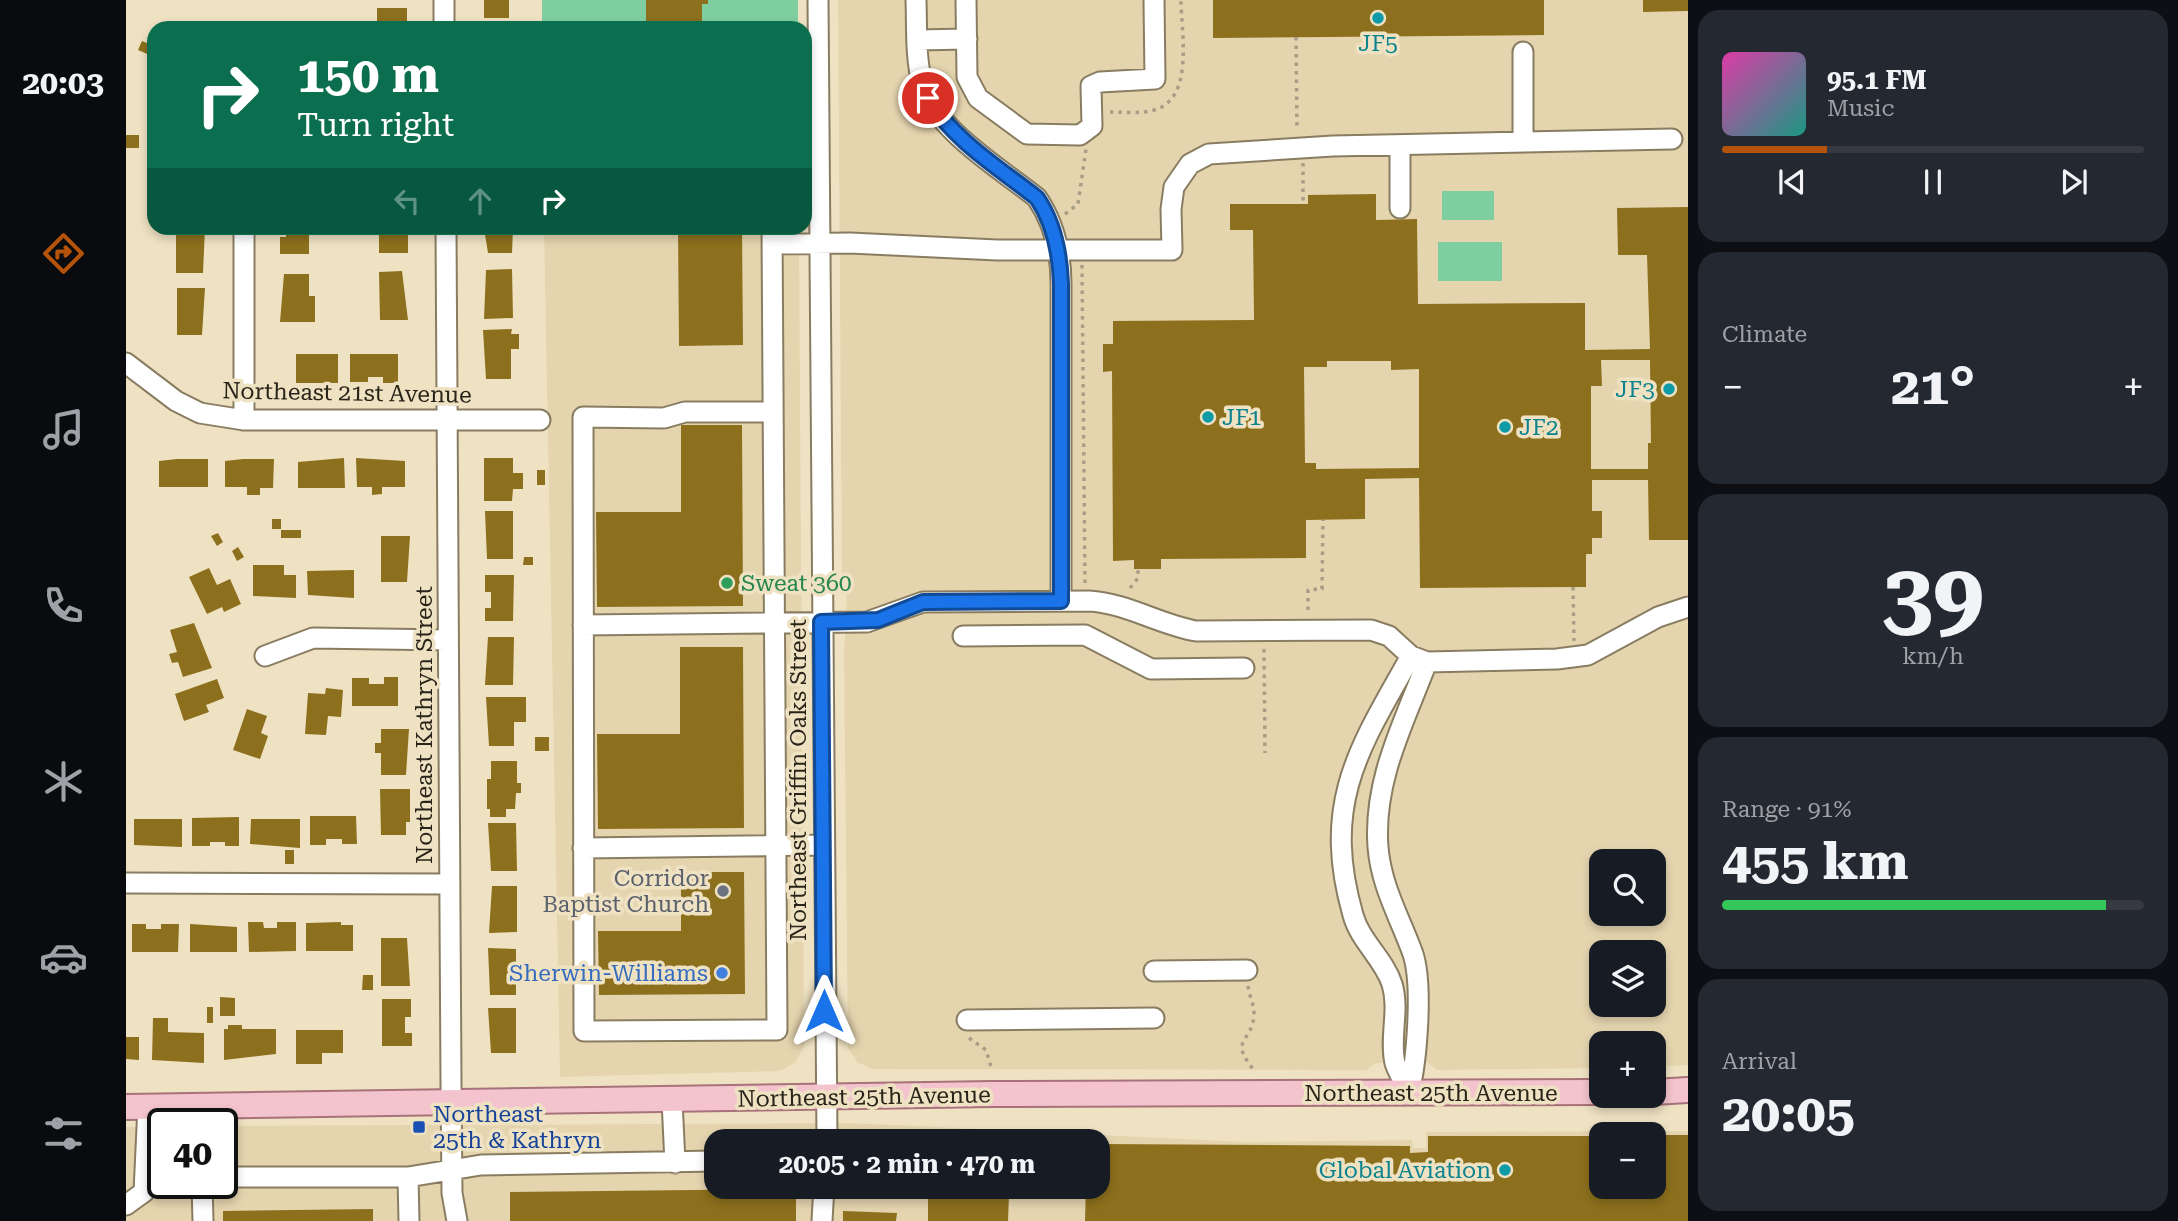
<!DOCTYPE html>
<html lang="en">
<head>
<meta charset="utf-8">
<style>
  :root { --surface:#171b24; --page:#242831; --text:#f1f3f6; --muted:#9ea1a6; --line:#363941; --accent:#b45309 }
  body { margin:0; font-family:"Roboto Serif",serif; background:var(--page); color:var(--text); height:100vh; display:flex; flex-direction:column; font-size:26px; white-space:nowrap }
  * { box-sizing:border-box; margin:0 }
  p { font-size:23px; color:var(--muted) }
  .icon { flex:none; width:38px; height:38px; fill:none; stroke:currentColor; stroke-width:2; stroke-linecap:round; stroke-linejoin:round }
  .map { position:relative; flex:1; overflow:hidden }
  .sheet { display:flex; flex-direction:column; gap:10px; padding:10px; background:#0d0f14; width:490px }
  .sheet>* { flex:none }
  .guide { position:absolute; left:21px; top:21px; width:665px; height:214px; border-radius:21px; box-shadow:0 4px 10px #0003; background:#0b6e4f; color:#fff; overflow:hidden }
  .fabs { position:absolute; left:1463px; top:849px; display:grid; gap:14px }
  .fabs a { display:grid; place-items:center; width:77px; height:77px; border-radius:14px; background:var(--surface); box-shadow:0 4px 10px #0003; font-size:35px }
  .speed { position:absolute; left:21px; top:1108px; display:flex; gap:14px; font-size:35px; font-weight:700; text-align:center }
  .speed>* { display:grid; place-content:center; width:91px; height:91px; border-radius:50%; background:var(--surface); box-shadow:0 4px 10px #0003; line-height:1 }
  .speed .limit { border:4px solid #111; border-radius:10px; background:#fff; color:#111 }
  .pin { position:absolute; display:grid; place-items:center; width:60px; height:60px; color:#fff; margin:-30px; border:4px solid #fff; border-radius:50%; box-shadow:0 2px 7px #0007 }
  .me { position:absolute; width:77px; margin:-38px; rotate:0deg; stroke-linejoin:round; filter:drop-shadow(0 0 5px #0008) }
  .turn { display:flex; align-items:center; gap:24px; height:147px; padding:0 35px; font-size:32px }
  .turn .icon { width:91px; height:91px; stroke-width:2.5 }
  .turn b { display:block; font-size:49px; line-height:60px }
  .lanes { display:flex; align-items:center; height:66px; padding:0 35px; background:#0003; justify-content:center; gap:35px; direction:ltr }
  .lanes .off { opacity:.35 }
  .big { font-size:52px; font-weight:700; line-height:1.1 }
  .sheet .widget { flex:1; display:flex; flex-direction:column; justify-content:center; gap:10px; min-width:0; padding:0 24px; border-radius:21px; background:var(--page) }
  .sheet .dial { align-items:center; gap:0 }
  .dial b { font-size:91px; line-height:1 }
  .song { display:flex; align-items:center; gap:21px }
  .cover { width:84px; height:84px; border-radius:10px; background:linear-gradient(135deg,hsl(320 70% 55%),hsl(170 70% 35%)) }
  .played { height:7px; border-radius:4px; background:linear-gradient(90deg,var(--accent) 25%,var(--line) 25%) }
  .keys { display:flex; justify-content:space-around; direction:ltr }
  .heat { display:flex; justify-content:space-between; align-items:center; font-size:38px; direction:ltr }
  .charge { height:10px; border-radius:5px; background:linear-gradient(90deg,#34c759 91%,var(--line) 0) }
  .trip { position:absolute; left:578px; top:1129px; width:406px; height:70px; border-radius:21px; background:var(--surface); box-shadow:0 4px 10px #0003; font-weight:700; line-height:70px; text-align:center }
  main { display:flex; flex:1; min-height:0 }
  .tabs { display:flex; flex-direction:column; width:126px; justify-content:space-around; align-items:center; background:#090b0e; color:var(--muted) }
  .tabs .icon { width:49px; height:49px }
  .tabs .on { color:var(--accent) }
  .tabs b { font-size:32px; color:var(--text) }
  .map>svg:first-child { display:block }
  .built { fill:#e5d5af; fill-rule:evenodd }
  .green { fill:#7ecea0 }
  .building { fill:#8d701d; fill-rule:evenodd }
  .lines { fill:none; stroke-linecap:round; stroke-linejoin:round }
  .minor-casing { stroke:#897d61; stroke-width:23 }
  .major-casing { stroke:#a77279; stroke-width:28 }
  .path { stroke:#a89e86; stroke-width:3.5; stroke-dasharray:3.5 5; stroke-linecap:butt }
  .minor { stroke:#fff; stroke-width:19 }
  .major { stroke:#f3c4cd; stroke-width:24 }
  .route-casing { stroke:#114b97; stroke-width:18 }
  .route { stroke:#1a73e8; stroke-width:12 }
  .culture-dot { fill:#0f9aa8; stroke:#efe2c3; stroke-width:2.5 }
  .leisure-dot { fill:#2e9e5b; stroke:#efe2c3; stroke-width:2.5 }
  .worship-dot { fill:#6b7280; stroke:#efe2c3; stroke-width:2.5 }
  .shop-dot { fill:#3f7fe0; stroke:#efe2c3; stroke-width:2.5 }
  .transit-dot { fill:#1a4fb4; stroke:#efe2c3; stroke-width:2.5 }
  .labels { text-anchor:middle; dominant-baseline:central; stroke-width:7; stroke-linejoin:round; paint-order:stroke }
  .culture-label { font-size:23px; fill:#0d838f; stroke:#efe2c3; text-anchor:end }
  .street-label { font-size:23px; fill:#292419; stroke:#efe2c3 }
  .leisure-label { font-size:23px; fill:#27864d; stroke:#efe2c3; text-anchor:start }
  .worship-label { font-size:23px; fill:#5b616d; stroke:#efe2c3; text-anchor:end }
  .shop-label { font-size:23px; fill:#366cbe; stroke:#efe2c3; text-anchor:end }
  .transit-label { font-size:23px; fill:#164399; stroke:#efe2c3; text-anchor:start }
</style>
</head>
<body>
<main>
<nav class="tabs">
<b>20:03</b>
<svg class="icon on" aria-label="directions" viewBox="0 0 24 24"><path d="M12 3l9 9-9 9-9-9zM9 14v-3h6M13 9l2 2-2 2"/></svg>
<svg class="icon" aria-label="music" viewBox="0 0 24 24"><path d="M9 18V5l10-2v13"/><circle cx="6" cy="18" r="3"/><circle cx="16" cy="16" r="3"/></svg>
<svg class="icon" aria-label="phone" viewBox="0 0 24 24"><path d="M5 4h4l2 5-3 2q2 4 5 5l2-3 5 2v4C11 20 4 13 5 4z"/></svg>
<svg class="icon" aria-label="climate" viewBox="0 0 24 24"><path d="M12 3v18M4 7l16 10M4 17L20 7"/></svg>
<svg class="icon" aria-label="car" viewBox="0 0 24 24"><path d="M5 17H2v-5l4-1 3-4h7l3 4 3 1v5h-3M9 17h6M6 11h13"/><circle cx="7" cy="17" r="2"/><circle cx="17" cy="17" r="2"/></svg>
<svg class="icon" aria-label="filters" viewBox="0 0 24 24"><path d="M4 7h16M4 17h16"/><circle cx="9" cy="7" r="2"/><circle cx="15" cy="17" r="2"/></svg>
</nav>
<div class="map">
<svg width="1562" height="1221" viewBox="0 0 1562 1221">
  <rect width="100%" height="100%" fill="#efe2c3"/>
  <path class="built" d="M712,0H1562V1065L1528,1067V1043H1475V1068L1311,1070L1301,1062L1249,1063L1241,1070L746,1069L731,1062L722,1048L718,655L721,597L716,586ZM1475,861H1528V914H1475ZM1475,952H1528V1004H1475Z
    M418,228H673L678,1046L670,1062L654,1071L434,1077Z
    M723,1123L1120,1142L1286,1140L1287,1148H1300V1132L1562,1131V1221H0V1127H37V1183H96V1126ZM722,1132L721,1141H971V1186H590V1141H719ZM1475,1134H1528V1186H1475Z"/>
  <path class="green" d="M416,0H672V28H416Z
    M1316,191H1368V220H1316Z
    M1312,242H1376V281H1312Z"/>
  <path class="building" d="M358,0H383V18H358Z
    M520,0H582V4H576V21H520Z
    M1087,0H1418V35L1087,38Z
    M1517,0H1562V11L1517,12Z
    M251,8H281V28H251Z
    M16,41L28,46V57L12,50Z
    M0,135H13V148H0Z
    M1250,194V220L1291,219L1292,304L1459,303V350L1524,349L1521,255H1492L1491,208L1562,207V540H1523L1522,480H1466V511H1476V538H1466V554H1460V587L1294,588L1293,478L1239,479V519L1180,520V558L1035,559V569H1008V560L987,561L986,371L977,372V344H987V321L1128,320L1127,230H1104V204H1182V195ZM1475,360H1524L1525,443H1522V469H1465V386H1476ZM1201,361H1265V370L1293,369V468L1190,469V463H1179L1178,367H1201Z
    M50,228H79L77,273H50Z
    M160,228H183V254H154V237H160Z
    M253,228H282V253H253Z
    M358,228H387L386,253H362Z
    M552,228H616L617,345L553,346Z
    M386,269L387,318L358,319L360,270Z
    M276,271L282,320H254L253,272Z
    M158,274H183V296H189V322H154Z
    M51,288H79L76,335H51Z
    M386,329L385,334H393V349H385V379H360L357,330Z
    M170,354H212V383H170Z
    M224,354H272V383H257V377H242V382H224Z
    M555,425H616L617,606L471,607L470,512H555Z
    M218,458L219,488H172V462Z
    M230,458L279,461V487H256V494L246,495V487H231Z
    M358,458H387V473H397V489H387L386,501H358Z
    M51,459H82V487H33V461Z
    M117,459H148L147,488H134V495H121V487H99V461Z
    M411,470H419V485H411Z
    M359,511H387V559H361Z
    M146,519H155V529H146Z
    M155,530H175V538H155Z
    M92,533L97,542L91,546L85,536Z
    M255,536H284L281,582H255Z
    M112,547L118,557L111,561L106,551Z
    M398,557H407V565H397Z
    M127,565H158V575H170V598L127,596Z
    M83,568L91,585L104,579L115,604L98,612L96,607L81,614L63,577Z
    M228,570V598L182,595L181,571Z
    M359,575H388L387,621H359V608H365V592H359Z
    M68,623L86,668L57,677L52,662L46,663L43,654L51,652L44,630Z
    M362,637H388L387,685H359Z
    M554,647H617L618,828L472,829L471,734H554Z
    M258,677H272V706H226V678H243V684H258Z
    M91,679L98,698L80,705L83,712L58,721L49,694Z
    M200,688L217,690L215,717L202,716L200,735L179,734L182,693L199,694Z
    M360,697H400V722H388V746H363Z
    M121,709L141,716L135,733L142,736L134,759L107,750Z
    M255,729H283L280,775H255V753H249V743H255Z
    M409,737H423V751H409Z
    M365,761H391V783H395V793H390L389,809H380V817H364V809H361V779H365Z
    M254,789H284V822H280V835H255Z
    M184,816H230L231,844H216V839H200V845H184Z
    M113,817V846H99V842H84V846H66V818Z
    M8,819H56V847L8,845Z
    M125,819H174V848L124,844Z
    M362,823H390L391,871H365Z
    M159,850H168V864H159Z
    M555,872H618L619,994L473,995L472,931H555Z
    M366,886H391V932L363,933Z
    M122,922H137L138,928H151V922H170V951L123,952Z
    M215,922V925H227V951H180V923Z
    M6,924H20V929H35V924H53L52,952H6Z
    M64,924L111,927V952H64Z
    M255,938H281L284,986H255Z
    M362,948L390,949V995H364Z
    M237,975H247V990H236Z
    M94,997L109,998V1016H94Z
    M256,999H285V1017H279V1033H286V1046H256Z
    M81,1007H87V1023H81Z
    M362,1008H390V1053H365Z
    M27,1018H42V1032L78,1033V1063L26,1060Z
    M102,1025H116V1029H150V1054L98,1060V1029H102Z
    M170,1030H217V1053H196V1064H170Z
    M0,1037H13V1060L0,1059Z
    M1528,1135H1562V1221H959L960,1186H971V1144L1284,1146V1153L1302,1152V1136H1475V1186H1528Z
    M802,1186H909V1195H883L882,1221H802Z
    M670,1189V1221H384V1192Z
    M247,1209V1221H97V1211Z
    M717,1211L771,1213L770,1221H717Z"/>
  <g class="lines">
    <defs>
      <path id="minor" d="M318,0V28
        M692,0L701,1141
        M790,0C791,28 789,59 797,86C811,131 875,169 911,198C928,223 935,254 935,284V601
        M840,0L841,77L852,98L901,134L954,135L966,126L965,86L974,82L1029,79L1028,0
        M791,40L841,39
        M1397,52V142
        M1274,145V208
        M118,228V420
        M320,228L325,1083L326,1193L331,1221
        M646,228L651,1030L458,1031L457,417L538,418L559,412H647
        M646,244L724,243L871,250H1046L1045,209L1048,187L1064,164L1083,154L1207,146L1546,139
        M0,363L50,401L74,413L118,420H414
        M457,625L741,622L797,602L963,601C1001,603 1034,625 1070,631L1245,630L1263,636L1285,656L1301,662L1431,659L1462,655L1532,617L1562,607
        M837,636L959,635L1025,669L1118,668
        M139,656L187,638L322,640
        M457,848L697,845
        M0,883L324,884
        M1028,971L1121,970
        M841,1020L1028,1018
        M1283,1092C1279,1083 1272,1073 1269,1063C1263,1038 1274,1010 1266,984C1258,959 1234,941 1227,915C1195,803 1233,748 1285,656
        M1283,1092C1291,1060 1297,985 1287,954C1274,918 1255,886 1252,847C1247,780 1278,723 1301,662
        M546,1100L549,1163
        M96,1177H282L355,1165L590,1161
        M282,1177L283,1221
        M76,1183L77,1221
        M0,1205L18,1192L22,1106
        M696,1221L698,1186"/>
      <path id="major" d="M1528,1092L1562,1090
        M0,1107L867,1094L1475,1092"/>
    </defs>
    <use href="#minor" class="minor-casing"/>
    <use href="#major" class="major-casing"/>
    <path class="path" d="M1170,37L1171,130
      M984,112C998,112 1014,114 1028,110C1069,99 1055,32 1055,0
      M1177,163V204
      M939,214L952,204L960,149
      M956,265L959,583
      M1447,587L1448,641
      M1004,588L1012,578V569
      M1182,610V590L1196,589L1197,520
      M1138,649L1139,753
      M1122,986C1123,995 1128,1004 1128,1014C1127,1043 1102,1038 1127,1069
      M843,1038L860,1050L866,1070"/>
    <use href="#minor" class="minor"/>
    <use href="#major" class="major"/>
  </g>
  <g class="lines">
    <defs>
      <path id="route" d="M698,1011L695,622L752,620L797,602L935,601V284C934,254 928,223 911,198C873,168 827,140 802,98"/>
    </defs>
    <use href="#route" class="route-casing"/>
    <use href="#route" class="route"/>
  </g>
  <g class="culture-dot">
    <circle cx="1252" cy="18" r="7"/>
    <circle cx="1543" cy="389" r="7"/>
    <circle cx="1082" cy="417" r="7"/>
    <circle cx="1379" cy="427" r="7"/>
    <circle cx="1379" cy="1170" r="7"/>
  </g>
  <circle class="leisure-dot" cx="601" cy="583" r="7"/>
  <circle class="worship-dot" cx="597" cy="891" r="7"/>
  <circle class="shop-dot" cx="596" cy="973" r="7"/>
  <rect class="transit-dot" x="286" y="1120" width="14" height="14" rx="3.5"/>
  <g class="labels">
    <g class="culture-label">
      <text x="1252" y="43" text-anchor="middle">JF5</text>
      <text x="1529" y="389">JF3</text>
      <text x="1096" y="417" text-anchor="start">JF1</text>
      <text x="1393" y="427" text-anchor="start">JF2</text>
      <text x="1365" y="1170">Global Aviation</text>
    </g>
    <g class="street-label">
      <text transform="translate(221 393) rotate(1)">Northeast 21st Avenue</text>
      <text transform="translate(298 725) rotate(-90)">Northeast Kathryn Street</text>
      <text transform="translate(672 780) rotate(-90)">Northeast Griffin Oaks Street</text>
      <text x="1305" y="1093">Northeast 25th Avenue</text>
      <text transform="translate(738 1097) rotate(-1)">Northeast 25th Avenue</text>
    </g>
    <g class="leisure-label">
      <text x="615" y="583">Sweat 360</text>
    </g>
    <g class="worship-label">
      <text x="583" y="878">Corridor<tspan x="583" dy="26">Baptist Church</tspan></text>
    </g>
    <g class="shop-label">
      <text x="582" y="973">Sherwin-Williams</text>
    </g>
    <g class="transit-label">
      <text x="307" y="1114">Northeast<tspan x="307" dy="26">25th &amp; Kathryn</tspan></text>
    </g>
  </g>
</svg>
<div class="fabs">
<a><svg class="icon" aria-label="search" viewBox="0 0 24 24"><circle cx="10" cy="10" r="6"/><path d="M15 15l6 6"/></svg></a>
<a><svg class="icon" aria-label="layers" viewBox="0 0 24 24"><path d="M12 4l9 5-9 5-9-5zM3 14l9 5 9-5"/></svg></a>
<a>+</a>
<a>−</a>
</div>
<div class="speed"><div class="limit">40</div></div>
<div class="pin" style="left:802px;top:98px;background:#d93025"><svg class="icon" aria-label="arrive" viewBox="0 0 24 24"><path d="M6 21V4h12l-3 4 3 4H6"/></svg></div>
<svg class="me" style="left:698px;top:1011px" viewBox="-20 -20 40 40"><path d="M0-17L14 15 0 8-14 15z" fill="#1a73e8" stroke="#fff" stroke-width="4"/></svg>
<div class="trip">20:05 · 2 min · 470 m</div>
<div class="guide">
<div class="turn"><svg class="icon" aria-label="right" viewBox="0 0 24 24"><path d="M7 20v-9h11M14 6l5 5-5 5"/></svg><div><b>150 m</b>Turn right</div></div>
<div class="lanes"><svg class="icon off" aria-label="left" viewBox="0 0 24 24"><path d="M17 20v-9H6M10 6l-5 5 5 5"/></svg><svg class="icon off" aria-label="ahead" viewBox="0 0 24 24"><path d="M12 20V5M6 11l6-6 6 6"/></svg><svg class="icon" aria-label="right" viewBox="0 0 24 24"><path d="M7 20v-9h11M14 6l5 5-5 5"/></svg></div>
</div>
</div>
<section class="sheet">
<div class="widget">
<div class="song"><i class="cover"></i><div><b>95.1 FM</b><p>Music</p></div></div>
<div class="played"></div>
<div class="keys"><svg class="icon" aria-label="previous" viewBox="0 0 24 24"><path d="M18 5L8 12l10 7zM5 5v14"/></svg><svg class="icon" aria-label="pause" viewBox="0 0 24 24"><path d="M8 5v14M16 5v14"/></svg><svg class="icon" aria-label="next" viewBox="0 0 24 24"><path d="M6 5l10 7-10 7zM19 5v14"/></svg></div>
</div>
<div class="widget"><p>Climate</p>
<div class="heat"><a>−</a><b class="big">21°</b><a>+</a></div>
</div>
<div class="widget dial"><b>39</b><p>km/h</p></div>
<div class="widget"><p>Range · 91%</p><b class="big">455 km</b><div class="charge"></div></div>
<div class="widget"><p>Arrival</p><b class="big">20:05</b></div>
</section>
</main>
</body>
</html>
